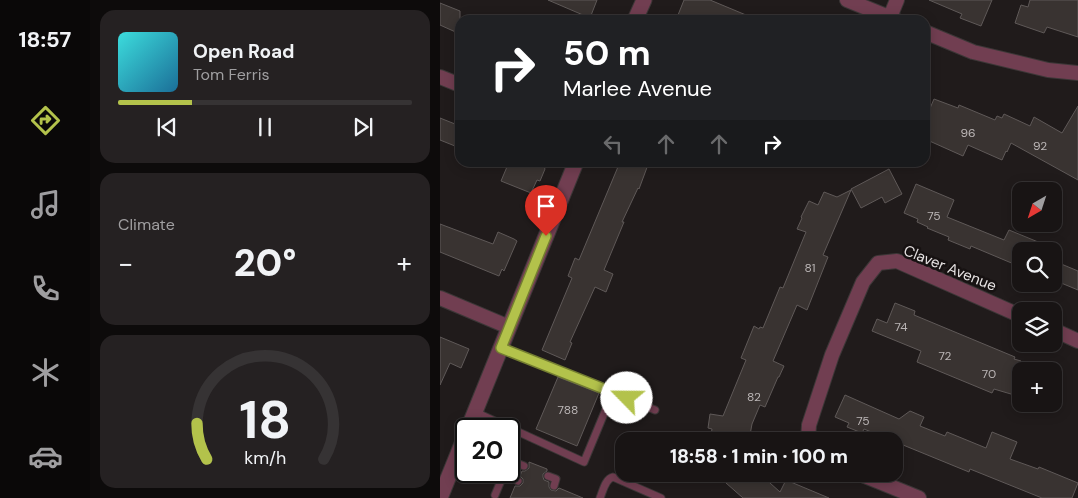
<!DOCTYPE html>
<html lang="en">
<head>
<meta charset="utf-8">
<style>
  :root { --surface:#181414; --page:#252122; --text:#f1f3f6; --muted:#9f9ea0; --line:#363334; --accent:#b3c24b }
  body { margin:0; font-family:"DM Sans",sans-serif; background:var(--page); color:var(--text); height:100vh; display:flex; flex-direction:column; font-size:19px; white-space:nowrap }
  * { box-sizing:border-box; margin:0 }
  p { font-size:16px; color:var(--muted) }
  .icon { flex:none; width:28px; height:28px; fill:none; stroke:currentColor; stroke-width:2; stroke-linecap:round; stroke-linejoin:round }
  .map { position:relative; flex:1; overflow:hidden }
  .drawer { display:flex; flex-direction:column; gap:10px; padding:10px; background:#0d0b0b; width:350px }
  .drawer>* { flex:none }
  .guide { position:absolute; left:15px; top:15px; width:475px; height:152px; border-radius:15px; box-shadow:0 2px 12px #0003,0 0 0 1px var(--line); background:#202124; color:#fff; overflow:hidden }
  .needle { width:32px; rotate:219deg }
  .fabs { position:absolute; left:572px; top:182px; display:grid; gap:10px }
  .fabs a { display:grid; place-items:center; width:50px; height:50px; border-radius:10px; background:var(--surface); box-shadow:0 2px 12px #0003,0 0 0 1px var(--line); font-size:25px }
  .speed { position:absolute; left:15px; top:418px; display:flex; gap:10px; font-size:25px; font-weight:700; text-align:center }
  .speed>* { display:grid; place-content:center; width:65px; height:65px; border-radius:50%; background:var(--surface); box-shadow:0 2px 12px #0003,0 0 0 1px var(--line); line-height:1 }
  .speed .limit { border:2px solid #111; border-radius:8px; background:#fff; color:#111 }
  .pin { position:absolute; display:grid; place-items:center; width:42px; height:42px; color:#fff; margin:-51px -21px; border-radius:50% 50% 50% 0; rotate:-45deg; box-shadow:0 0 5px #0007 }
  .pin .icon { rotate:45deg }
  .me { position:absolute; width:55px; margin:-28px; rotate:293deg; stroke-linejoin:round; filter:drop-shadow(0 0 4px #0008) }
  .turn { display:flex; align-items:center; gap:18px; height:105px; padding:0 25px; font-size:22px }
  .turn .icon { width:65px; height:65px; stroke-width:2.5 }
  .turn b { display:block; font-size:35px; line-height:42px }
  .lanes { display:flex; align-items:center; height:48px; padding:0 25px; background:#0003; justify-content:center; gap:25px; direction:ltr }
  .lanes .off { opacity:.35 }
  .big { font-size:38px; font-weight:800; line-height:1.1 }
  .drawer .widget { flex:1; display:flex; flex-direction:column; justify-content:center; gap:8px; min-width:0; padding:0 18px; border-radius:15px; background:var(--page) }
  .drawer .dial { align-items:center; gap:0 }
  .dial svg { height:130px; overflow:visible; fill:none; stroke:var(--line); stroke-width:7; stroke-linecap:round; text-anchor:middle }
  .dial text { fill:var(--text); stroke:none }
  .song { display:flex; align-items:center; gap:15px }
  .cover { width:60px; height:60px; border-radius:8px; background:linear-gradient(135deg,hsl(180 70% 55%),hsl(200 70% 35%)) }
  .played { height:5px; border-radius:2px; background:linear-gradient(90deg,var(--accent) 25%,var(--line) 25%) }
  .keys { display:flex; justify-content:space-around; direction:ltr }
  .heat { display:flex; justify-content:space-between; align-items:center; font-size:28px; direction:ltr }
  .trip { position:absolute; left:175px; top:432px; width:288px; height:50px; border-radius:15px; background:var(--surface); box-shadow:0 2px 12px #0003,0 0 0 1px var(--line); font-weight:800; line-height:50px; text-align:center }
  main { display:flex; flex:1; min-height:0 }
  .tab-bar { display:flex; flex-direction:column; width:90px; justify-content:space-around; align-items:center; background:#0a0808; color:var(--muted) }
  .tab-bar .icon { width:35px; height:35px }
  .tab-bar .on { color:var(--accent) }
  .tab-bar b { font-size:22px; color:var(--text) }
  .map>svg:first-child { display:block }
  .building { fill:#393331; stroke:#5f5958 }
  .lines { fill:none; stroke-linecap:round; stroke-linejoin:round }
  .service-casing { stroke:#3c3737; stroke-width:9 }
  .minor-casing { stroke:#3c3737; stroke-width:16 }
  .tertiary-casing { stroke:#3c3737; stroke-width:17 }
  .service { stroke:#713e51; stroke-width:7 }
  .minor { stroke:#713e51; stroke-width:14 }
  .tertiary { stroke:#713e51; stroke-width:15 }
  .route-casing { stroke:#747e31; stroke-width:12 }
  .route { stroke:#b3c24b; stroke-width:9 }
  .labels { text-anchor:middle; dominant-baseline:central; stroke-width:5; stroke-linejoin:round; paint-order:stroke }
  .number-label { font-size:12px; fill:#bbb6b6 }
  .street-label { font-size:15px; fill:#e6e2e2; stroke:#171212 }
</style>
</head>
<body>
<main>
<nav class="tab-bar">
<b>18:57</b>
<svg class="icon on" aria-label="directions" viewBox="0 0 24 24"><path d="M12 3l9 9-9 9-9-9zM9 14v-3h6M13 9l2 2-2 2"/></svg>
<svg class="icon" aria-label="music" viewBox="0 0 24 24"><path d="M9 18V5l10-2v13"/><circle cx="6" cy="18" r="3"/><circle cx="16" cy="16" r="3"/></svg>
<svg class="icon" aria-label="phone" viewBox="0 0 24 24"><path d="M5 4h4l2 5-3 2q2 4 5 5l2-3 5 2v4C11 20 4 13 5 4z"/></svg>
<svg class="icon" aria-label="climate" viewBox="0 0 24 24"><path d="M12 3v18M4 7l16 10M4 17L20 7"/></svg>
<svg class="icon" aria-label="car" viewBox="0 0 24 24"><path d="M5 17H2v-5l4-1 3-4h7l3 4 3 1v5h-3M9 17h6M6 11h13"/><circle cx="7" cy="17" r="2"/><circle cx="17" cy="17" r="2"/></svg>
</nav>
<section class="drawer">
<div class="widget">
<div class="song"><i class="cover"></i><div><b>Open Road</b><p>Tom Ferris</p></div></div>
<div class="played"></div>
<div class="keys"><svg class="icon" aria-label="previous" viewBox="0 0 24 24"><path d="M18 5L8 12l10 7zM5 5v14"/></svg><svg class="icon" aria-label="pause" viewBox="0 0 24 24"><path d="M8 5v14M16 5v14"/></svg><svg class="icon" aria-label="next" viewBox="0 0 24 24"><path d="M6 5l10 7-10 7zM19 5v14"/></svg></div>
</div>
<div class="widget"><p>Climate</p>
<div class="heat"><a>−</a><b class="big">20°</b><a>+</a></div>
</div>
<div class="widget dial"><svg viewBox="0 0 100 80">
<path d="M14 69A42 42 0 1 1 86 69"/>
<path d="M14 69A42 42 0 0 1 8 47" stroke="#b3c24b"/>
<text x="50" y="56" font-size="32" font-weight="700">18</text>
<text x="50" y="72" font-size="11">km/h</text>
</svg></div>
</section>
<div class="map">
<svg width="638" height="498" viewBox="0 0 638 498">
  <rect width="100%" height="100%" fill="#201b1b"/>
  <path class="building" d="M108,0H157L150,18Z
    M244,0H270L318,20H236Z
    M489,0H552L541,26L520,18L522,14Z
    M590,0H638V37L607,27L604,33L575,23L581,5L588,7Z
    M0,3L20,11V34L0,25Z
    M494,99L518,108L519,105L555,120L557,116L562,118L564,114L590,126L594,117L622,133L638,106V180L571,143L567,152L566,151L562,160L528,145L523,156L485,139V120Z
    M0,118L20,126V148L0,140Z
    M69,162H102L105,169L100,181L97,180L91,193L61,181Z
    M180,162H209L199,189L198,188L182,222H184L164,270L173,274L166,292L155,287L130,342L132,343L125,360L102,350L132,278L128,276L135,258L139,260Z
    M449,169L462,194L445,203L442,197L421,208L411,189Z
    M476,184L514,200L507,217L564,240L569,230L620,251H581V267L531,246L530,249L508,240L509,237L487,228L488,227L477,222L478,219L464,213Z
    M411,190L383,255L388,257L367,310L357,305L333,361L344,366L339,377H338L325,407L320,405L312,424L310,435L304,434L303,439H299V441H270L272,429L268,428L270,414L283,416L306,360L301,358L314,326L319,329L320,327L323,328L340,287L343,288L366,232L357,229L362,218L361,217L369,201L378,205L384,192L397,197Z
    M0,224L53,244L58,232L74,239L77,241L64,271L62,269L59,276L0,252Z
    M614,261L638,271V290L614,280Z
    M455,303L475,311L474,315L575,357L574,359L581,361V397L554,389L552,393L477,362L481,351L432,331L437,319L447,323Z
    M0,337L29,349L21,368L10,363L0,385Z
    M118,377L159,393L137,446L96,429Z
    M405,395L459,419L470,411L484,417L480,426L505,436L507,432L546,448L552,432L577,442L570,459L598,469L599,467L638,483L632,498H602L530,469L529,472L424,429L422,433L407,427L409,423L395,417Z
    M89,462L107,469V471L103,474V477L104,480L109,482V487L111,490L116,491L119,488L143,498H70L75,486H80L83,483V479L80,476L82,471H85L89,468Z
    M294,474H320L340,492L346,480L389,498H303L286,483Z"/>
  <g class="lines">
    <defs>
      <path id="service" d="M61,348L215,410
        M35,412L144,462L173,392
        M69,460L84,466
        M60,471L78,481
        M108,476L116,479L114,486
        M55,495L65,471
        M160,498C163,491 165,479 173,477L221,498"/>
      <path id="minor" d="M407,0L456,20
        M450,17L457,0
        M485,32L533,52L608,70L638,73
        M0,77L20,85
        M0,298L69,327
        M614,330L638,341
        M368,441L369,425L392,355L423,282L438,263L457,261L581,316
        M420,474L479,498"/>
      <path id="tertiary" d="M195,20L204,0
        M28,429L136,162
        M0,498L26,434"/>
    </defs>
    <use href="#service" class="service-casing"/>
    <use href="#minor" class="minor-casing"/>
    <use href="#tertiary" class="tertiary-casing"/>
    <use href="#service" class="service"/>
    <use href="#minor" class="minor"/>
    <use href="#tertiary" class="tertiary"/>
  </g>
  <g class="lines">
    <defs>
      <path id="route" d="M106,236L61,348L187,398"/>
    </defs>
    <use href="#route" class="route-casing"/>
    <use href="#route" class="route"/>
  </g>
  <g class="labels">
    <g class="number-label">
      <text x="528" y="133">96</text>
      <text x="600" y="146">92</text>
      <text x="494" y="216">75</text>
      <text x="370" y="268">81</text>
      <text x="461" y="327">74</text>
      <text x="505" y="356">72</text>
      <text x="549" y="374">70</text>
      <text x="314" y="397">82</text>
      <text x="128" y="410">788</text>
      <text x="423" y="421">75</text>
    </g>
    <g class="street-label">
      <text transform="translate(510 268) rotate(22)">Claver Avenue</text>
    </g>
  </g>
</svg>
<div class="fabs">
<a><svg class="needle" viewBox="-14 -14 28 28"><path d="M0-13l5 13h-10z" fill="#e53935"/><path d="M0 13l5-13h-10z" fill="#9f9ea0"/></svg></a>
<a><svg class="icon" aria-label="search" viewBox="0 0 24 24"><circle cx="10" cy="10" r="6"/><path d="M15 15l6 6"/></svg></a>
<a><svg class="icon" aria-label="layers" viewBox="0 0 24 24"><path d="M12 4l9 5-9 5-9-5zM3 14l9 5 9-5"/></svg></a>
<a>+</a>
</div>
<div class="speed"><div class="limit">20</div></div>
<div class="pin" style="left:106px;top:236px;background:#d93025"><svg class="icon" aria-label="arrive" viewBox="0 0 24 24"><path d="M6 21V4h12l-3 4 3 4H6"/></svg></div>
<svg class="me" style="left:187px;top:398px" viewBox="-20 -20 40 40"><circle r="19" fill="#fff"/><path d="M0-13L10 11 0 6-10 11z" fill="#b3c24b"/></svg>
<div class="trip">18:58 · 1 min · 100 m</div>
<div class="guide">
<div class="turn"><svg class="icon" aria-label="right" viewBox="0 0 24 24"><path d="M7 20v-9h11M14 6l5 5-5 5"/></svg><div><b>50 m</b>Marlee Avenue</div></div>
<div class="lanes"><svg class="icon off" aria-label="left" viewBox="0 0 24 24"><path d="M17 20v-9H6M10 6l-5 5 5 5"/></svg><svg class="icon off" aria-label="ahead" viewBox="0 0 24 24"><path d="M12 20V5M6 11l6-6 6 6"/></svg><svg class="icon off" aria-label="ahead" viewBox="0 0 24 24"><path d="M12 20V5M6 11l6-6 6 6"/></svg><svg class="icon" aria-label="right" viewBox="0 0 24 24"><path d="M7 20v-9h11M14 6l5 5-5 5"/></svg></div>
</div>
</div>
</main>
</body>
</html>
